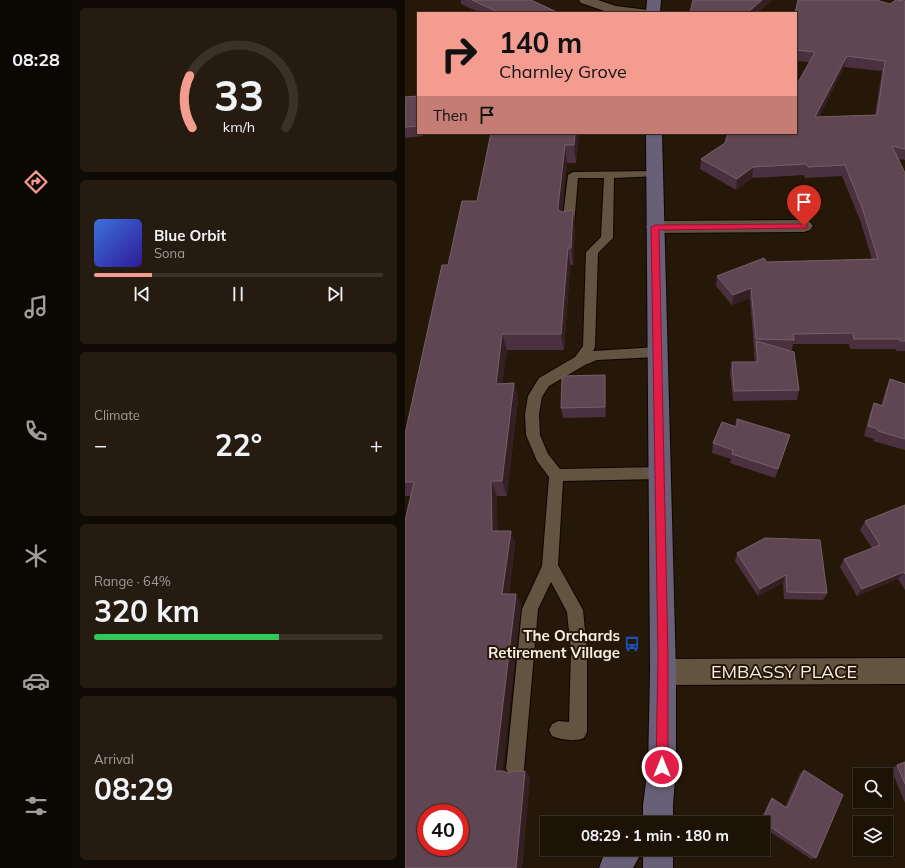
<!DOCTYPE html>
<html lang="en">
<head>
<meta charset="utf-8">
<style>
  :root { --surface:#1c1206; --page:#251b10; --text:#f1f3f6; --muted:#a09e9b; --line:#3a3228; --accent:#f59c91 }
  body { margin:0; font-family:Mulish,sans-serif; background:var(--page); color:var(--text); height:100vh; display:flex; flex-direction:column; font-size:15px; white-space:nowrap }
  * { box-sizing:border-box; margin:0 }
  p { font-size:13px; color:var(--muted) }
  .icon { flex:none; width:22px; height:22px; fill:none; stroke:currentColor; stroke-width:2; stroke-linecap:round; stroke-linejoin:round }
  .map { position:relative; flex:1; overflow:hidden }
  .sheet { display:flex; flex-direction:column; gap:8px; padding:8px; background:#0f0a03; width:333px }
  .sheet>* { flex:none }
  .guide { position:absolute; left:12px; top:12px; width:380px; height:122px; border-radius:0px; box-shadow:0 1px 3px #0004,0 0 0 1px var(--line); background:#f59c91; color:#111; overflow:hidden }
  .controls { position:absolute; left:448px; top:768px; display:grid; gap:8px }
  .controls a { display:grid; place-items:center; width:40px; height:40px; border-radius:0px; background:var(--surface); box-shadow:0 1px 3px #0004,0 0 0 1px var(--line); font-size:20px }
  .speed { position:absolute; left:12px; top:804px; display:flex; gap:8px; font-size:20px; font-weight:700; text-align:center }
  .speed>* { display:grid; place-content:center; width:52px; height:52px; border-radius:50%; background:var(--surface); box-shadow:0 1px 3px #0004,0 0 0 1px var(--line); line-height:1 }
  .speed .limit { border:6px solid #d22; background:#fff; color:#111 }
  .pin { position:absolute; display:grid; place-items:center; width:34px; height:34px; color:#fff; margin:-41px -17px; border-radius:50% 50% 50% 0; rotate:-45deg; box-shadow:0 0 4px #0007 }
  .pin .icon { rotate:45deg }
  .me { position:absolute; width:44px; margin:-22px; rotate:0deg; stroke-linejoin:round; filter:drop-shadow(0 0 3px #0008) }
  .turn { display:flex; align-items:center; gap:14px; height:84px; padding:0 16px; font-size:18px }
  .turn .icon { width:52px; height:52px; stroke-width:2.5 }
  .turn b { display:block; font-size:28px; line-height:34px }
  .then { display:flex; align-items:center; height:38px; padding:0 16px; background:#0003; gap:8px; font-size:15px }
  .big { font-size:30px; font-weight:700; line-height:1.1 }
  .sheet .card { flex:1; display:flex; flex-direction:column; justify-content:center; gap:6px; min-width:0; padding:0 14px; border-radius:6px; background:var(--page) }
  .sheet .dial { align-items:center; gap:0 }
  .dial svg { height:104px; overflow:visible; fill:none; stroke:var(--line); stroke-width:7; stroke-linecap:round; text-anchor:middle }
  .dial text { fill:var(--text); stroke:none }
  .song { display:flex; align-items:center; gap:12px }
  .cover { width:48px; height:48px; border-radius:6px; background:linear-gradient(135deg,hsl(220 70% 55%),hsl(250 70% 35%)) }
  .played { height:4px; border-radius:2px; background:linear-gradient(90deg,var(--accent) 20%,var(--line) 20%) }
  .keys { display:flex; justify-content:space-around; direction:ltr }
  .heat { display:flex; justify-content:space-between; align-items:center; font-size:22px; direction:ltr }
  .charge { height:6px; border-radius:3px; background:linear-gradient(90deg,#34c759 64%,var(--line) 0) }
  .trip { position:absolute; left:135px; top:816px; width:230px; height:40px; border-radius:0px; background:var(--surface); box-shadow:0 1px 3px #0004,0 0 0 1px var(--line); font-weight:700; line-height:40px; text-align:center }
  main { display:flex; flex:1; min-height:0 }
  .dock { display:flex; flex-direction:column; width:72px; justify-content:space-around; align-items:center; background:#0b0702; color:var(--muted) }
  .dock .icon { width:28px; height:28px }
  .dock .on { color:var(--accent) }
  .dock b { font-size:18px; color:var(--text) }
  .map>svg:first-child { display:block }
  .lines { fill:none; stroke-linecap:round; stroke-linejoin:round }
  .lane-casing { stroke:#0e0400; stroke-width:2 }
  .street-casing { stroke:#0e0400; stroke-width:2 }
  .secondary-casing { stroke:#0e0400; stroke-width:2 }
  .lane { fill:#635341; fill-rule:evenodd }
  .street { fill:#635341; fill-rule:evenodd }
  .secondary { fill:#686077; fill-rule:evenodd }
  .wall { fill:#4b3140; fill-rule:evenodd }
  .shaded-wall { fill:#341f22 }
  .building { fill:#5e4652; stroke:#766069; fill-rule:evenodd }
  .route { fill:#e11d48; stroke:#92132f }
  .labels { text-anchor:middle; dominant-baseline:central; stroke-width:4; stroke-linejoin:round; paint-order:stroke }
  .poi-label { font-size:15px; font-weight:bold; fill:#f8eee4; stroke:#261808; text-anchor:end }
  .near-street-label { font-size:18px; fill:#f8eee4; stroke:#261808 }
</style>
</head>
<body>
<main>
<nav class="dock">
<b>08:28</b>
<svg class="icon on" aria-label="directions" viewBox="0 0 24 24"><path d="M12 3l9 9-9 9-9-9zM9 14v-3h6M13 9l2 2-2 2"/></svg>
<svg class="icon" aria-label="music" viewBox="0 0 24 24"><path d="M9 18V5l10-2v13"/><circle cx="6" cy="18" r="3"/><circle cx="16" cy="16" r="3"/></svg>
<svg class="icon" aria-label="phone" viewBox="0 0 24 24"><path d="M5 4h4l2 5-3 2q2 4 5 5l2-3 5 2v4C11 20 4 13 5 4z"/></svg>
<svg class="icon" aria-label="climate" viewBox="0 0 24 24"><path d="M12 3v18M4 7l16 10M4 17L20 7"/></svg>
<svg class="icon" aria-label="car" viewBox="0 0 24 24"><path d="M5 17H2v-5l4-1 3-4h7l3 4 3 1v5h-3M9 17h6M6 11h13"/><circle cx="7" cy="17" r="2"/><circle cx="17" cy="17" r="2"/></svg>
<svg class="icon" aria-label="filters" viewBox="0 0 24 24"><path d="M4 7h16M4 17h16"/><circle cx="9" cy="7" r="2"/><circle cx="15" cy="17" r="2"/></svg>
</nav>
<section class="sheet">
<div class="card dial"><svg viewBox="0 0 100 80">
<path d="M14 69A42 42 0 1 1 86 69"/>
<path d="M14 69A42 42 0 0 1 12 29" stroke="#f59c91"/>
<text x="50" y="56" font-size="32" font-weight="700">33</text>
<text x="50" y="72" font-size="11">km/h</text>
</svg></div>
<div class="card">
<div class="song"><i class="cover"></i><div><b>Blue Orbit</b><p>Sona</p></div></div>
<div class="played"></div>
<div class="keys"><svg class="icon" aria-label="previous" viewBox="0 0 24 24"><path d="M18 5L8 12l10 7zM5 5v14"/></svg><svg class="icon" aria-label="pause" viewBox="0 0 24 24"><path d="M8 5v14M16 5v14"/></svg><svg class="icon" aria-label="next" viewBox="0 0 24 24"><path d="M6 5l10 7-10 7zM19 5v14"/></svg></div>
</div>
<div class="card"><p>Climate</p>
<div class="heat"><a>−</a><b class="big">22°</b><a>+</a></div>
</div>
<div class="card"><p>Range · 64%</p><b class="big">320 km</b><div class="charge"></div></div>
<div class="card"><p>Arrival</p><b class="big">08:29</b></div>
</section>
<div class="map">
<svg width="500" height="868" viewBox="0 0 500 868">
  <rect width="100%" height="100%" fill="#261808"/>
  <g class="lines">
    <defs>
      <path id="lane" d="M250,171L254,172L255,174L254,176L209,178L208,238L193,253L190,347L188,351L252,347L257,349L258,352L257,355L252,357L192,360L180,365L144,386L137,397L134,414L135,435L143,454L155,469L255,467L260,469L262,473L260,477L255,479L158,481L153,565L178,610L182,651V732L179,738C169,742 157,740 147,736L144,730L147,724L153,721L164,722L166,651L162,612L146,582L133,609L119,769L116,775L110,778L104,775L101,769L117,609L137,566L144,477L132,461L121,435L120,414L123,396L134,378L170,357L178,346L181,252L196,237L199,178H173L169,225L167,228H159L157,225L163,175L168,172Z"/>
      <path id="street" d="M174,0H193L211,6L243,10L245,13H205L176,3Z
        M399,220L405,222L408,226L405,230L399,232L250,233L244,231L241,227L244,223L250,221Z
        M500,658V684L258,685L248,682L245,672L248,662L258,659Z"/>
      <path id="secondary" d="M242,0H256L255,13H241Z
        M241,133H257L271,672V767L268,805V823H238V805L243,767L245,672Z
        M204,849H268V868H238V850L228,868H194L198,857Z"/>
    </defs>
    <use href="#lane" class="lane-casing"/>
    <use href="#street" class="street-casing"/>
    <use href="#secondary" class="secondary-casing"/>
    <use href="#lane" class="lane"/>
    <use href="#street" class="street"/>
    <use href="#secondary" class="secondary"/>
  </g>
  <path class="wall" d="M56,0H126L154,13H76L56,4Z
    M500,1V160L493,159L500,173V351H491V349H445L444,344H388L387,350H381L394,390L392,400L328,401L325,372L327,362H350L349,352L350,349H349L345,298L327,305L311,286L312,276L362,262L467,259L455,220L437,176L400,178L399,175L347,178L331,190L295,169L296,159L320,143L391,133L405,62L391,61V13L485,4ZM439,67L477,71L470,115L414,117Z
    M13,96V133H18V136L0,138V97Z
    M86,133H174L171,163H162L157,212L170,228L168,265H165L159,350H102L97,384L109,383L113,399L102,496H92V531H106L110,544L104,594H111L116,606L97,771L103,773L125,777L117,868H0L5,496H0V434L43,265L72,201Z
    M200,375L201,385V417L158,418L156,408Z
    M485,379L500,384V450L468,441L469,439L459,436L465,413L469,403L476,405L481,389Z
    M332,419L385,435L382,444L370,478L325,463L326,459L307,453L308,443L330,426Z
    M500,505V590L493,579L452,596L435,567L439,559L467,548L455,530L460,521Z
    M332,553L422,593L418,600L379,599L378,583L353,596L330,561Z
    M500,762V803L486,769L492,765Z
    M399,770L411,858L406,859L358,827V823H354L364,802L367,798L380,807L395,774Z"/>
  <path class="shaded-wall" d="M357,0H368L353,13H342Z
    M442,56L439,67L408,128L410,117Z
    M170,133H174L171,163L169,145Z
    M160,145L162,163L156,225L153,207Z
    M348,167L347,178L331,190L332,179Z
    M168,210L170,228L168,265L166,248Z
    M163,248L165,265L159,350L156,334Z
    M346,288L345,298L327,305L328,295Z
    M97,334L102,350L95,400L91,384Z
    M200,375L201,385V417L200,407Z
    M109,383L113,399L102,496L97,481Z
    M86,481L92,496L93,544L87,531Z
    M106,531L110,544L103,605L97,594Z
    M499,572L493,579L452,596L457,589Z
    M381,575L378,583L353,596L355,589Z
    M111,594L116,606L97,777L90,771Z
    M120,771L125,777L117,868H111Z"/>
  <path class="building" d="M67,0H126L154,13H95Z
    M288,0H357L342,13H286L285,12Z
    M393,0H471L485,4L491,0L500,1V149L487,146L500,173V341H495V339H449L448,333L392,334H388L389,340L351,339L346,288L328,295L312,276L359,258L362,262L473,259L458,210L440,165L403,167L401,164L348,167L332,179L296,159L320,143L323,133H391V86L410,52L391,50V13H390ZM442,56L480,61L472,115L410,117Z
    M13,96V126L0,127V97Z
    M86,133H170L169,145H160L153,207V210L157,212L168,210L166,248H163L156,334H97L91,384L109,383L97,481H86L87,531H106L97,594H111L90,771H98L103,773L110,771H120L111,868H0V521L9,482H0V434L37,265H43L57,201H72ZM21,813H55V847H21Z
    M351,341L389,352L394,390L329,391L327,362H353Z
    M200,375V407L156,408L157,376Z
    M485,379L500,384V439L473,431V429L463,426L469,403L478,406Z
    M332,419L385,435L373,469L327,454L328,450L308,443L317,422L332,427Z
    M500,505V574L499,572L457,589L439,559L475,545L460,521Z
    M360,538L415,540L422,593L382,592L381,575L355,589L332,553Z
    M500,762V784L492,765Z
    M399,770L438,795L411,858L357,821L367,798L382,808Z"/>
  <path class="route" d="M399,224L403,226L402,228L254,230L263,657V767L262,771L257,773L253,771L251,767L253,657L246,227L250,225Z"/>
  <defs>
    <symbol id="bus-bare" viewBox="-9 -9 18 18"><path d="M-5-6H5V4H4V6H2V4H-2V6H-4V4H-5ZM-3.5-4V0h7V-4ZM-3.5 1.2v1.5H-2V1.2ZM2 1.2v1.5H3.5V1.2Z" fill="#1a4fb4" stroke="#261808" stroke-width="2.5" paint-order="stroke"/></symbol>
  </defs>
  <g fill-rule="evenodd">
    <use href="#bus-bare" x="216" y="633" width="22" height="22"/>
  </g>
  <g class="labels">
    <g class="poi-label">
      <text x="215" y="635">The Orchards<tspan x="215" dy="17">Retirement Village</tspan></text>
    </g>
    <g class="near-street-label">
      <text x="379" y="671">EMBASSY PLACE</text>
    </g>
  </g>
</svg>
<div class="controls">
<a><svg class="icon" aria-label="search" viewBox="0 0 24 24"><circle cx="10" cy="10" r="6"/><path d="M15 15l6 6"/></svg></a>
<a><svg class="icon" aria-label="layers" viewBox="0 0 24 24"><path d="M12 4l9 5-9 5-9-5zM3 14l9 5 9-5"/></svg></a>
</div>
<div class="speed"><div class="limit">40</div></div>
<div class="pin" style="left:399px;top:226px;background:#d93025"><svg class="icon" aria-label="arrive" viewBox="0 0 24 24"><path d="M6 21V4h12l-3 4 3 4H6"/></svg></div>
<svg class="me" style="left:257px;top:767px" viewBox="-20 -20 40 40"><circle r="17" fill="#e11d48" stroke="#fff" stroke-width="3"/><path d="M0-11L8 9 0 5-8 9z" fill="#fff"/></svg>
<div class="trip">08:29 · 1 min · 180 m</div>
<div class="guide">
<div class="turn"><svg class="icon" aria-label="right" viewBox="0 0 24 24"><path d="M7 20v-9h11M14 6l5 5-5 5"/></svg><div><b>140 m</b>Charnley Grove</div></div>
<div class="then">Then<svg class="icon" aria-label="arrive" viewBox="0 0 24 24"><path d="M6 21V4h12l-3 4 3 4H6"/></svg></div>
</div>
</div>
</main>
</body>
</html>
